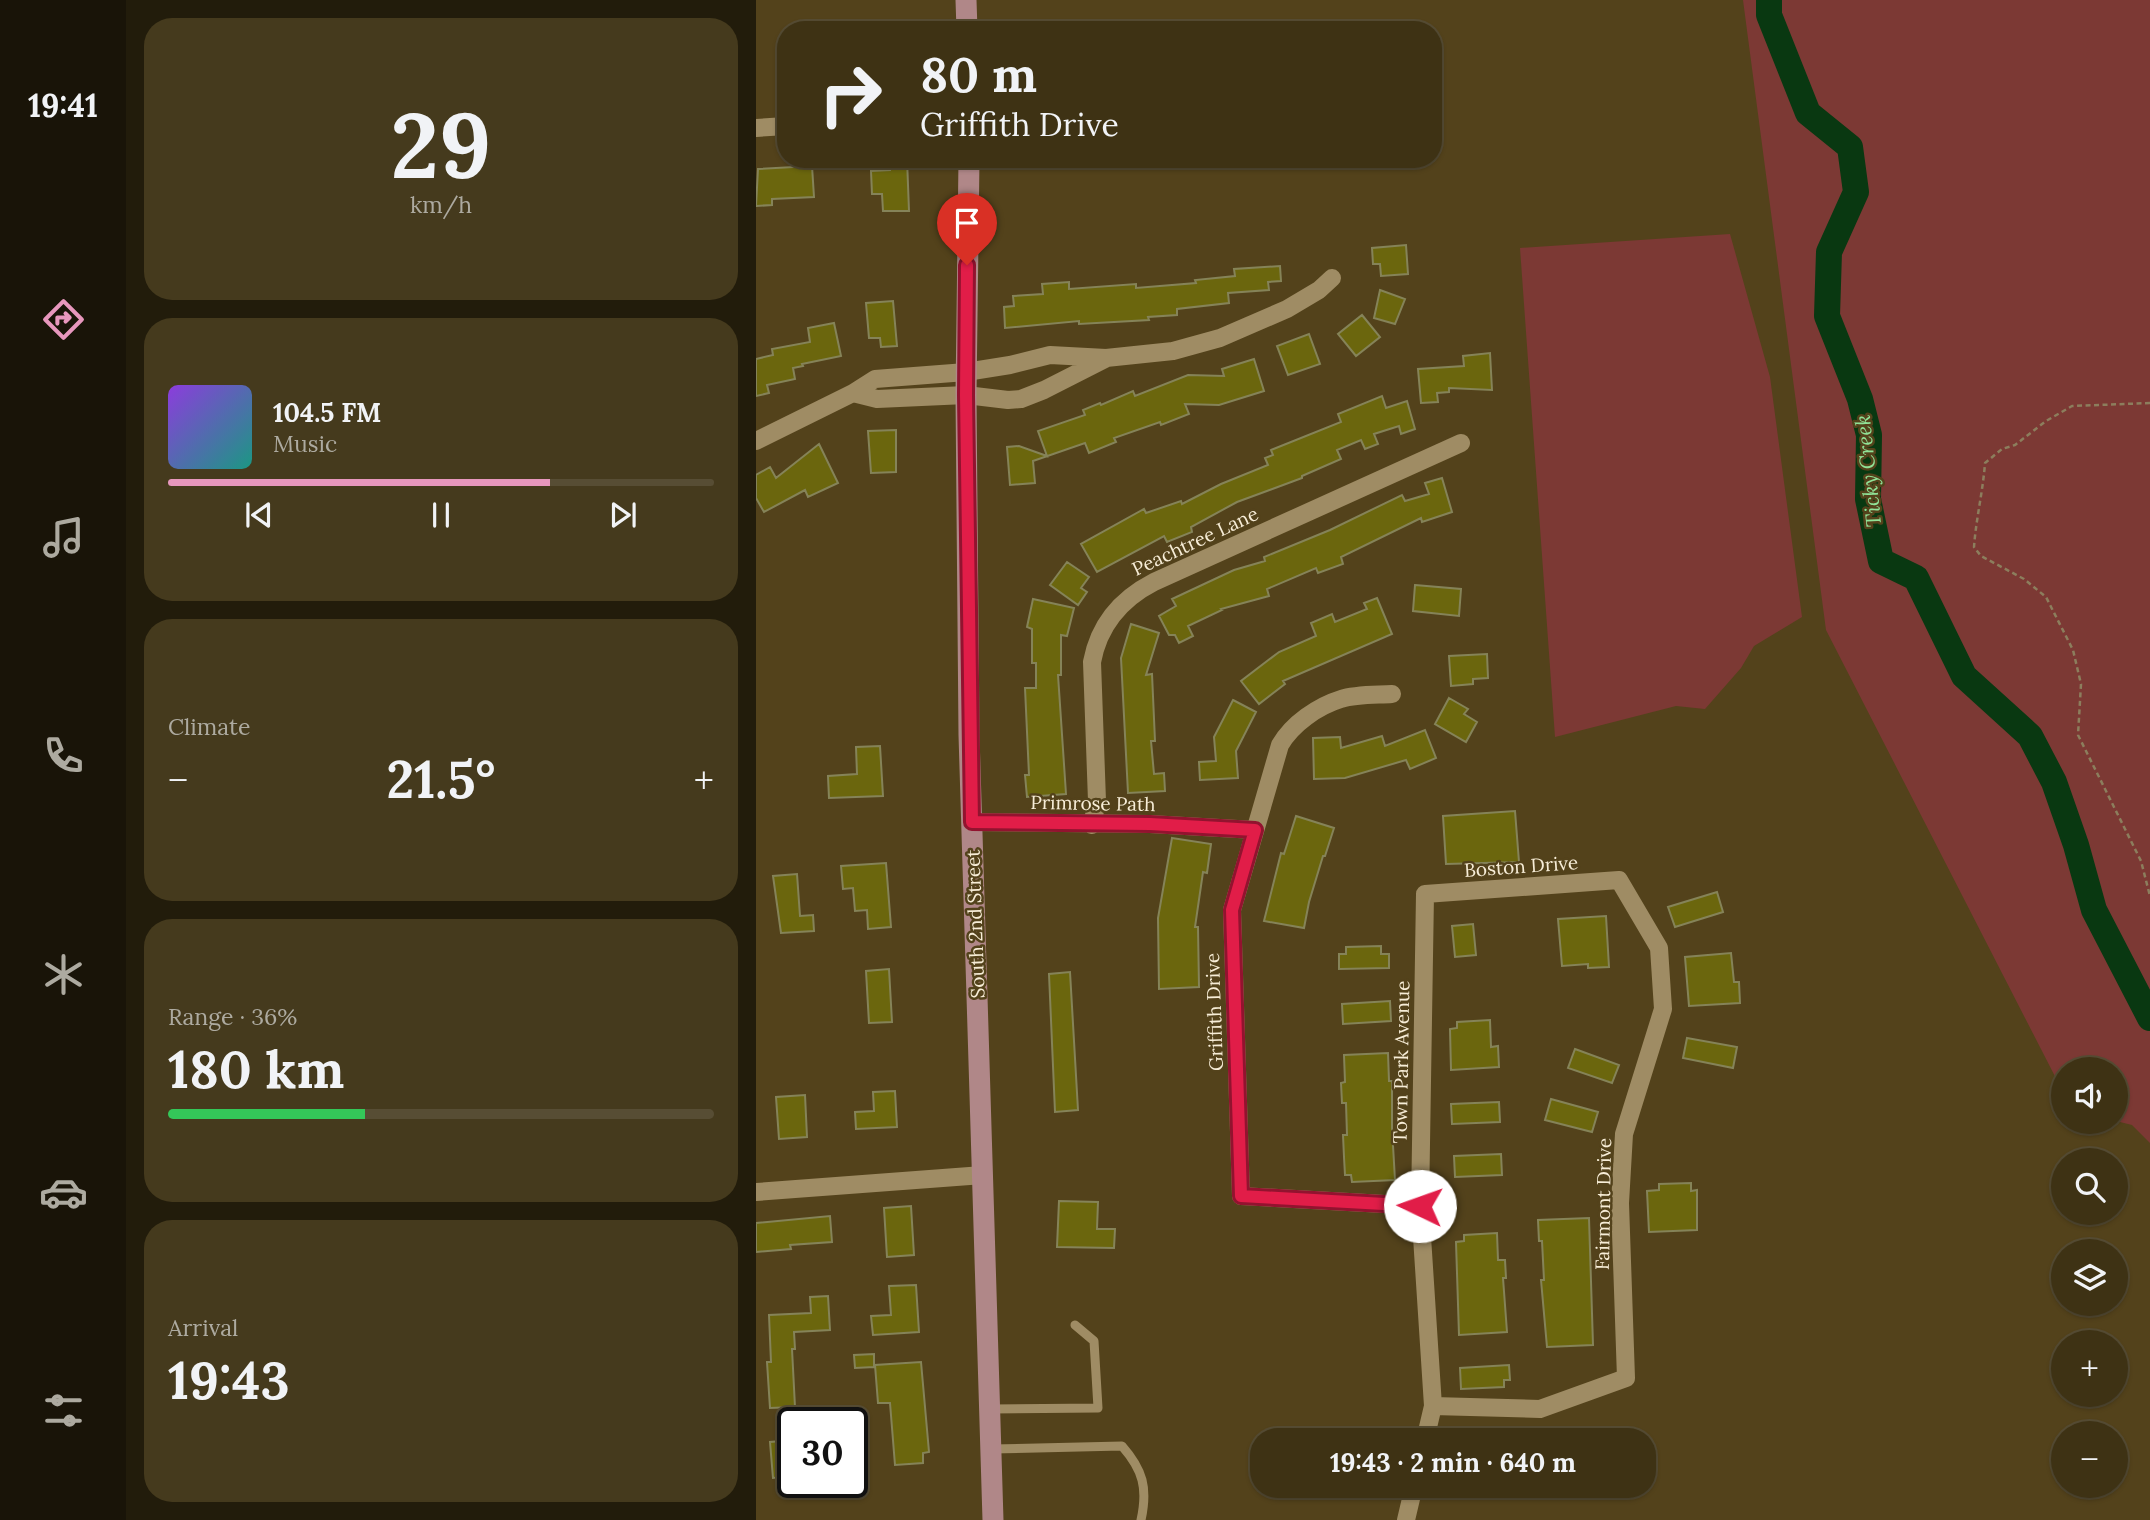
<!DOCTYPE html>
<html lang="en">
<head>
<meta charset="utf-8">
<style>
  :root { --surface:#3e3214; --page:#453a1d; --text:#f1f3f6; --muted:#adaaa0; --line:#574d34; --accent:#e797bd }
  body { margin:0; font-family:Lora,serif; background:var(--page); color:var(--text); height:100vh; display:flex; flex-direction:column; font-size:26px; white-space:nowrap }
  * { box-sizing:border-box; margin:0 }
  p { font-size:23px; color:var(--muted) }
  .icon { flex:none; width:38px; height:38px; fill:none; stroke:currentColor; stroke-width:2; stroke-linecap:round; stroke-linejoin:round }
  .map { position:relative; flex:1; overflow:hidden }
  .drawer { display:flex; flex-direction:column; gap:18px; padding:18px; background:#221c0b; width:630px }
  .drawer>* { flex:none }
  .hud { position:absolute; left:21px; top:21px; width:665px; height:147px; border-radius:28px; box-shadow:0 2px 5px #0004,0 0 0 2px var(--line); background:#3e3214; color:var(--text); overflow:hidden }
  .controls { position:absolute; left:1295px; top:1057px; display:grid; gap:14px }
  .controls a { display:grid; place-items:center; width:77px; height:77px; border-radius:50%; background:var(--surface); box-shadow:0 2px 5px #0004,0 0 0 2px var(--line); font-size:35px }
  .speed { position:absolute; left:21px; top:1407px; display:flex; gap:14px; font-size:35px; font-weight:700; text-align:center }
  .speed>* { display:grid; place-content:center; width:91px; height:91px; border-radius:50%; background:var(--surface); box-shadow:0 2px 5px #0004,0 0 0 2px var(--line); line-height:1 }
  .speed .limit { border:4px solid #111; border-radius:10px; background:#fff; color:#111 }
  .pin { position:absolute; display:grid; place-items:center; width:60px; height:60px; color:#fff; margin:-72px -30px; border-radius:50% 50% 50% 0; rotate:-45deg; box-shadow:0 0 7px #0007 }
  .pin .icon { rotate:45deg }
  .me { position:absolute; width:77px; margin:-38px; rotate:273deg; stroke-linejoin:round; filter:drop-shadow(0 0 5px #0008) }
  .turn { display:flex; align-items:center; gap:24px; height:147px; padding:0 28px; font-size:32px }
  .turn .icon { width:91px; height:91px; stroke-width:2.5 }
  .turn b { display:block; font-size:49px; line-height:60px }
  .big { font-size:52px; font-weight:700; line-height:1.1 }
  .drawer .widget { flex:1; display:flex; flex-direction:column; justify-content:center; gap:10px; min-width:0; padding:0 24px; border-radius:28px; background:var(--page) }
  .drawer .dial { align-items:center; gap:0 }
  .dial b { font-size:91px; line-height:1 }
  .song { display:flex; align-items:center; gap:21px }
  .cover { width:84px; height:84px; border-radius:10px; background:linear-gradient(135deg,hsl(270 70% 55%),hsl(170 70% 35%)) }
  .played { height:7px; border-radius:4px; background:linear-gradient(90deg,var(--accent) 70%,var(--line) 70%) }
  .keys { display:flex; justify-content:space-around; direction:ltr }
  .heat { display:flex; justify-content:space-between; align-items:center; font-size:38px; direction:ltr }
  .charge { height:10px; border-radius:5px; background:linear-gradient(90deg,#34c759 36%,var(--line) 0) }
  .trip { position:absolute; left:494px; top:1428px; width:406px; height:70px; border-radius:28px; background:var(--surface); box-shadow:0 2px 5px #0004,0 0 0 2px var(--line); font-weight:700; line-height:70px; text-align:center }
  main { display:flex; flex:1; min-height:0 }
  .tabs { display:flex; flex-direction:column; width:126px; justify-content:space-around; align-items:center; background:#191408; color:var(--muted) }
  .tabs .icon { width:49px; height:49px }
  .tabs .selected { color:var(--accent) }
  .tabs b { font-size:32px; color:var(--text) }
  .map>svg:first-child { display:block }
  .green { fill:#7c3934 }
  .lines { fill:none; stroke-linecap:round; stroke-linejoin:round }
  .river { stroke:#093811; stroke-width:26 }
  .building { fill:#6b660d; stroke:#858358; stroke-width:2 }
  .path { stroke:#8c7e5d; stroke-width:2.5; stroke-dasharray:5 3.5; stroke-linecap:butt }
  .lane { stroke:#9f8c64; stroke-width:9 }
  .street { stroke:#9f8c64; stroke-width:18 }
  .secondary { stroke:#b08788; stroke-width:21 }
  .route-casing { stroke:#92132f; stroke-width:18 }
  .route { stroke:#e11d48; stroke-width:12 }
  .labels { text-anchor:middle; dominant-baseline:central; stroke-width:5; stroke-linejoin:round; paint-order:stroke }
  .street-label { font-size:19px; fill:#f7edd7; stroke:#53421b }
  .water-label { font-size:21px; font-style:italic; fill:#90e296; stroke:#53421b }
</style>
</head>
<body>
<main>
<nav class="tabs">
<b>19:41</b>
<svg class="icon selected" aria-label="directions" viewBox="0 0 24 24"><path d="M12 3l9 9-9 9-9-9zM9 14v-3h6M13 9l2 2-2 2"/></svg>
<svg class="icon" aria-label="music" viewBox="0 0 24 24"><path d="M9 18V5l10-2v13"/><circle cx="6" cy="18" r="3"/><circle cx="16" cy="16" r="3"/></svg>
<svg class="icon" aria-label="phone" viewBox="0 0 24 24"><path d="M5 4h4l2 5-3 2q2 4 5 5l2-3 5 2v4C11 20 4 13 5 4z"/></svg>
<svg class="icon" aria-label="climate" viewBox="0 0 24 24"><path d="M12 3v18M4 7l16 10M4 17L20 7"/></svg>
<svg class="icon" aria-label="car" viewBox="0 0 24 24"><path d="M5 17H2v-5l4-1 3-4h7l3 4 3 1v5h-3M9 17h6M6 11h13"/><circle cx="7" cy="17" r="2"/><circle cx="17" cy="17" r="2"/></svg>
<svg class="icon" aria-label="filters" viewBox="0 0 24 24"><path d="M4 7h16M4 17h16"/><circle cx="9" cy="7" r="2"/><circle cx="15" cy="17" r="2"/></svg>
</nav>
<section class="drawer">
<div class="widget dial"><b>29</b><p>km/h</p></div>
<div class="widget">
<div class="song"><i class="cover"></i><div><b>104.5 FM</b><p>Music</p></div></div>
<div class="played"></div>
<div class="keys"><svg class="icon" aria-label="previous" viewBox="0 0 24 24"><path d="M18 5L8 12l10 7zM5 5v14"/></svg><svg class="icon" aria-label="pause" viewBox="0 0 24 24"><path d="M8 5v14M16 5v14"/></svg><svg class="icon" aria-label="next" viewBox="0 0 24 24"><path d="M6 5l10 7-10 7zM19 5v14"/></svg></div>
</div>
<div class="widget"><p>Climate</p>
<div class="heat"><a>−</a><b class="big">21.5°</b><a>+</a></div>
</div>
<div class="widget"><p>Range · 36%</p><b class="big">180 km</b><div class="charge"></div></div>
<div class="widget"><p>Arrival</p><b class="big">19:43</b></div>
</section>
<div class="map">
<svg width="1394" height="1520" viewBox="0 0 1394 1520">
  <rect width="100%" height="100%" fill="#53421b"/>
  <path class="green" d="M987,0H1394V1143L1376,1125L1360,1121V1069H1307V1092L1070,630Z
    M974,234L1014,377L1046,617L998,646L985,668L949,709L920,706L799,737L764,248Z"/>
  <g class="lines">
    <path class="river" d="M1013,0V15L1052,113L1094,147L1100,192L1073,252L1071,316L1104,399L1113,435L1112,499L1125,561L1160,578L1208,676L1274,736L1298,782L1320,845L1338,910L1394,1018"/>
  </g>
  <path class="building" d="M133,159H151L153,211H127L126,194H116L115,171L134,170Z
    M56,166L58,197L16,199V205L0,206L2,169Z
    M650,245L652,274L625,276L624,264H617L616,248Z
    M524,266L525,281L512,282L513,290L472,293L473,303L421,309V315L392,317L393,320L323,324V321L249,328L248,307L258,306L257,296L287,294L286,284L313,282V289L380,284V288L440,283L439,280L479,276L478,269Z
    M624,290L649,299L639,324L618,318Z
    M137,301L141,346L125,347L124,338H113L110,303Z
    M606,315L624,337L600,356L582,334Z
    M78,323L85,356L46,364L47,366L37,368L39,379L11,385L13,393L0,396V359L17,355L16,349L54,342L52,328Z
    M553,334L564,364L532,375L521,346Z
    M734,353L736,390L693,388V392L681,393L682,402L665,403L662,369L708,366L707,356Z
    M498,359L508,391L463,405L429,404L433,414L405,425L404,422L358,438L360,442L333,453L329,443L277,461L279,483L254,485L251,447L263,446L291,456L282,431L329,415L327,410L344,403L345,405L377,391L379,396L432,375L468,376L466,369Z
    M626,396L630,408L651,401L659,429L645,434L643,426L618,434L622,444L609,449L605,440L581,450L585,459L546,476V478L481,502L435,527L436,532L411,542L408,536L341,572L325,544L388,509L390,513L425,501L426,504L465,484L512,465L509,458L517,455L515,450L585,422L582,414Z
    M140,430V472L115,473L112,431Z
    M63,444L82,483L52,497L49,490L8,512L0,498V475L14,467L20,478Z
    M686,478L696,512L666,522L665,518L585,557L587,564L562,573L560,568L511,589L513,596L465,609L466,610L432,626L437,636L423,643L419,635H413L403,616L420,606L416,599L478,570L509,561L508,557L574,530L646,495L649,501L673,494L669,483Z
    M311,562L333,577L325,588L331,592L322,605L294,585Z
    M659,585L705,589L703,616L657,611Z
    M621,598L636,634L527,681L529,684L503,704L485,681L523,652L560,636L555,623L576,614L579,622L611,609L608,603Z
    M277,599L318,608L311,636L305,635V675H302L310,794L271,797L269,775H273L269,688H280V663H276V629L271,627Z
    M375,624L403,633L390,675L396,674L399,741H395L398,774L408,773L409,791L372,793L365,658Z
    M731,654L732,678L717,679V684L695,686L693,656Z
    M693,698L712,709L708,714L721,722L710,742L679,724Z
    M477,700L500,712L480,751L482,778L444,780L443,762L460,761L458,737Z
    M669,730L680,758L654,769L650,760L589,778L558,779L557,738L584,737L585,748L626,736L629,746Z
    M124,746L127,796L73,798L72,776L101,774L100,747Z
    M759,811L763,862L690,864L687,816Z
    M540,816L578,828L569,856H567L553,902L548,928L508,921L525,853L528,854Z
    M416,838L455,844L451,873L447,872L439,927H442L443,987L403,989L402,918Z
    M130,863L135,927L112,929L111,910L99,911L97,888L87,889L85,866Z
    M41,874L44,916L57,915L58,931L25,933L17,876Z
    M961,892L967,912L919,927L912,907Z
    M850,916L853,967L832,968V964L806,966L802,919Z
    M717,924L720,955L699,957L696,926Z
    M625,946V954H633V968L583,969V954H590V947Z
    M975,953L978,982H983L984,1003L933,1006L929,957Z
    M133,969L136,1022L113,1023L110,971Z
    M314,972L322,1110L299,1112L293,974Z
    M634,1001L635,1021L587,1024L586,1004Z
    M734,1020L735,1047L742,1046L743,1067L695,1070L694,1029L701,1028V1022Z
    M931,1038L981,1047L977,1068L927,1058Z
    M819,1049L863,1065L856,1083L812,1068Z
    M632,1053L633,1081H636V1128L639,1180L596,1182L595,1175H589L588,1157L587,1135H591L590,1103H586L585,1083L589,1082L588,1055Z
    M139,1091L141,1127L100,1129L99,1112L118,1111L117,1092Z
    M49,1095L51,1137L23,1139L20,1097Z
    M795,1099L842,1112L836,1132L789,1120Z
    M743,1102L744,1122L696,1124L695,1104Z
    M745,1154L746,1175L699,1177L698,1156Z
    M935,1183V1191L941,1190V1230L893,1232L891,1191L903,1190V1184Z
    M303,1201L342,1202L341,1229H359L358,1248L301,1247Z
    M155,1206L158,1255L131,1257L128,1208Z
    M74,1216L76,1242L34,1245L35,1249L0,1252V1223Z
    M833,1218L837,1345L791,1347L785,1280H788L786,1241H783L782,1220Z
    M741,1233L742,1260H749L750,1278H747L751,1332L703,1335L700,1242L708,1241V1235Z
    M160,1285L163,1332L117,1335L115,1316L135,1315L133,1286Z
    M72,1296L74,1330L38,1332L39,1349H36L39,1407L14,1408L11,1362H15L13,1315L55,1313L54,1297Z
    M118,1354V1367L99,1368L98,1355Z
    M165,1362L173,1452L167,1453V1463L139,1465L134,1403H122L119,1365Z
    M753,1365L754,1380H748V1387L705,1389L704,1368Z
    M37,1440V1476L17,1478L14,1442Z"/>
  <g class="lines">
    <path class="path" d="M1394,403L1316,406L1290,421L1259,445L1246,449L1229,463C1227,491 1220,519 1218,547L1225,556L1268,579L1290,597L1317,650L1325,684L1322,735L1385,861L1394,896"/>
    <path class="lane" d="M235,1409L342,1408L338,1341L319,1325
      M236,1449L366,1446C387,1470 392,1488 385,1520"/>
    <path class="street" d="M0,128L30,126
      M97,393L121,399L210,395L252,400L265,399L288,390L349,359
      M0,441L97,393L119,379L210,372L254,365L294,355L350,358L417,351L464,338L531,309L563,290L576,278
      M636,694C620,695 600,694 585,699C562,706 536,724 524,745L476,910L485,1196L664,1206
      M216,822L394,824L499,830
      M336,825L341,801L336,662C343,624 365,599 398,582L705,443
      M0,1192L227,1175
      M669,1440L677,1406L664,1206L669,894L863,880L903,948L907,1009L868,1134L864,1203L870,1378L784,1409L677,1406
      M650,1520L658,1486"/>
    <path class="secondary" d="M210,0L211,30
      M213,159L210,395L213,735L237,1520"/>
  </g>
  <g class="lines">
    <defs>
      <path id="route" d="M211,265L210,395L216,822L394,824L499,830L476,910L485,1196L664,1206"/>
    </defs>
    <use href="#route" class="route-casing"/>
    <use href="#route" class="route"/>
  </g>
  <g class="labels">
    <g class="street-label">
      <text transform="translate(439 541) rotate(-25)">Peachtree Lane</text>
      <text transform="translate(337 803) rotate(1)">Primrose Path</text>
      <text transform="translate(765 866) rotate(-4)">Boston Drive</text>
      <text transform="translate(219 924) rotate(-92)">South 2nd Street</text>
      <text transform="translate(458 1012) rotate(-92)">Griffith Drive</text>
      <text transform="translate(645 1062) rotate(-89)">Town Park Avenue</text>
      <text transform="translate(847 1204) rotate(-89)">Fairmont Drive</text>
    </g>
    <g class="water-label">
      <text transform="translate(1112 471) rotate(-96)">Ticky Creek</text>
    </g>
  </g>
</svg>
<div class="controls">
<a><svg class="icon" aria-label="sound" viewBox="0 0 24 24"><path d="M4 9h4l5-4v14l-5-4H4zM17 9q2 3 0 6"/></svg></a>
<a><svg class="icon" aria-label="search" viewBox="0 0 24 24"><circle cx="10" cy="10" r="6"/><path d="M15 15l6 6"/></svg></a>
<a><svg class="icon" aria-label="layers" viewBox="0 0 24 24"><path d="M12 4l9 5-9 5-9-5zM3 14l9 5 9-5"/></svg></a>
<a>+</a>
<a>−</a>
</div>
<div class="speed"><div class="limit">30</div></div>
<div class="pin" style="left:211px;top:265px;background:#d93025"><svg class="icon" aria-label="arrive" viewBox="0 0 24 24"><path d="M6 21V4h12l-3 4 3 4H6"/></svg></div>
<svg class="me" style="left:664px;top:1206px" viewBox="-20 -20 40 40"><circle r="19" fill="#fff"/><path d="M0-13L10 11 0 6-10 11z" fill="#e11d48"/></svg>
<div class="trip">19:43 · 2 min · 640 m</div>
<div class="hud">
<div class="turn"><svg class="icon" aria-label="right" viewBox="0 0 24 24"><path d="M7 20v-9h11M14 6l5 5-5 5"/></svg><div><b>80 m</b>Griffith Drive</div></div>
</div>
</div>
</main>
</body>
</html>
